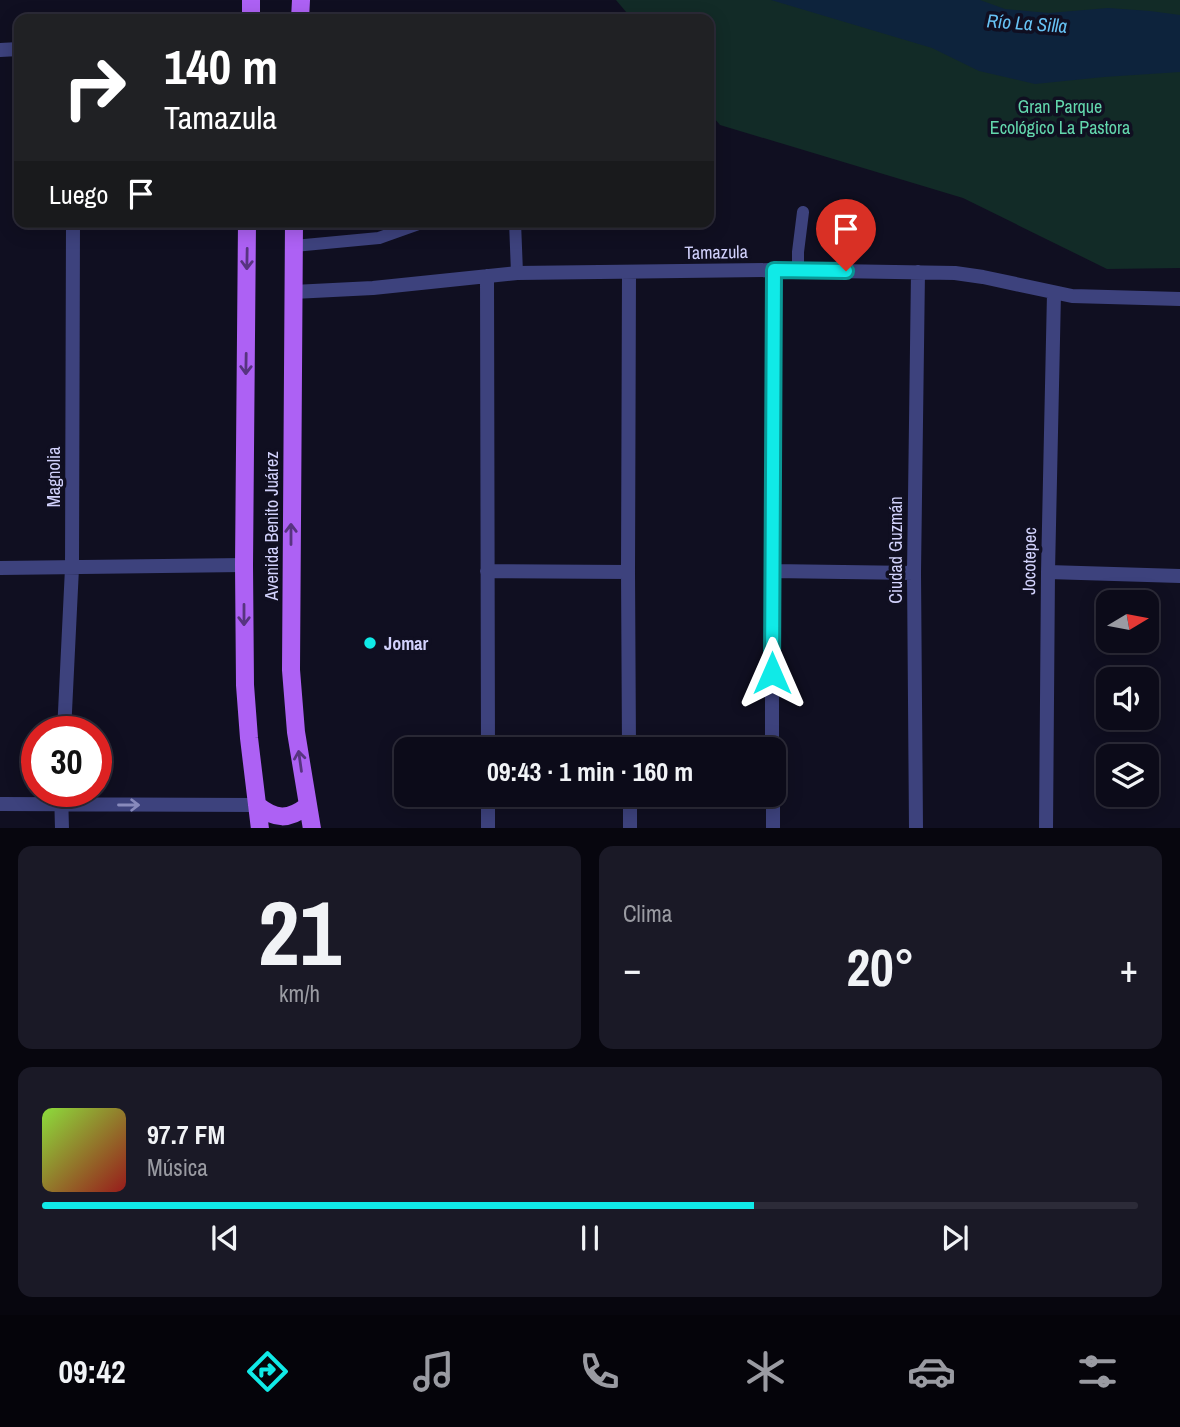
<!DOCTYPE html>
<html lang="es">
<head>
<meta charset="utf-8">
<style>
  :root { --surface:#0c0b19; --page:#1a1926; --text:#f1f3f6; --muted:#9a9ba2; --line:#2c2b38; --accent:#10eae7 }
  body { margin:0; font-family:"Archivo Narrow",sans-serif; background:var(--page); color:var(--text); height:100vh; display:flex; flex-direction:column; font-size:26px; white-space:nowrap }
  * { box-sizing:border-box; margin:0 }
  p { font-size:23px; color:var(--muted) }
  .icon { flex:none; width:38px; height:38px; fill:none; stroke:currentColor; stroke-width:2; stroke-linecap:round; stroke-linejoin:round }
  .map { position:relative; height:828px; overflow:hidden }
  .panel { display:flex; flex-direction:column; gap:18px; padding:18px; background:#07060e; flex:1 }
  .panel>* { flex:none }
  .hud { position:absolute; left:14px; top:14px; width:700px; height:214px; border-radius:14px; box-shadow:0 4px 18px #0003,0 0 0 2px var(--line); background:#202124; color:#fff; overflow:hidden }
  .needle { width:46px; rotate:80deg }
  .tools { position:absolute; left:1096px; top:590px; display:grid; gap:14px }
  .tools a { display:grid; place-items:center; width:63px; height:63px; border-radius:14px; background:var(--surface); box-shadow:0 4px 18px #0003,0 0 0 2px var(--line); font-size:35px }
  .speed { position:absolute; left:21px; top:716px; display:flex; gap:14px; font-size:35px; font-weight:700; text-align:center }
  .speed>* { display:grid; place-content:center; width:91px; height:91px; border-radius:50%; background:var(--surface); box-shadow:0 4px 18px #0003,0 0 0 2px var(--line); line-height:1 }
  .speed .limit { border:10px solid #d22; background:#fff; color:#111 }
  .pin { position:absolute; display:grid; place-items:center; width:60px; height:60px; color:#fff; margin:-72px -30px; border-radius:50% 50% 50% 0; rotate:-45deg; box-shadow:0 0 7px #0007 }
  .pin .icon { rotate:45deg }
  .me { position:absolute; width:77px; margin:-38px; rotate:0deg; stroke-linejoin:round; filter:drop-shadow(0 0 5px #0008) }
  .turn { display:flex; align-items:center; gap:24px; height:147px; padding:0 35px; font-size:32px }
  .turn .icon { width:91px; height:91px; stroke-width:2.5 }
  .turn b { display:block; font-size:49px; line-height:60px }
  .then { display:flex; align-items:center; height:66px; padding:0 35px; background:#0003; gap:14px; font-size:26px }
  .big { font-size:52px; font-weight:800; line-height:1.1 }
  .panel .tile { flex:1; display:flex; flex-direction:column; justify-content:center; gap:10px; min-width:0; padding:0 24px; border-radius:14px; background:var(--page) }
  .panel .dial { align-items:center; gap:0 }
  .dial b { font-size:91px; line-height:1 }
  .song { display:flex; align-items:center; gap:21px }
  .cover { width:84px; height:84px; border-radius:10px; background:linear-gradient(135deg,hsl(90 70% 55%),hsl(0 70% 35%)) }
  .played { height:7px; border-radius:4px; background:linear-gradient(90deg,var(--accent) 65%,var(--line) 65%) }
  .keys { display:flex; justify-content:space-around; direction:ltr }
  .heat { display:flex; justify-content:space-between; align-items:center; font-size:38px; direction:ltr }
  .panel .tiles { flex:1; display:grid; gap:18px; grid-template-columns:1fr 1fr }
  .tile:last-child { grid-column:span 2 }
  .trip { position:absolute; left:394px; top:737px; width:392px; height:70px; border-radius:14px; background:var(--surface); box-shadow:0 4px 18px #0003,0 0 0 2px var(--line); font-weight:800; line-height:70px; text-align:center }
  .menu { display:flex; height:112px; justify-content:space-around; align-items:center; background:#05040a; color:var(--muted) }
  .menu .icon { width:49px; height:49px }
  .menu .current { color:var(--accent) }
  .menu b { font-size:32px; color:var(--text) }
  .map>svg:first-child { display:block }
  .green { fill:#122b27 }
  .water { fill:#0d233c }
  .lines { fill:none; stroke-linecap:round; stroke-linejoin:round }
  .service { stroke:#3d427d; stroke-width:12 }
  .minor { stroke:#3d427d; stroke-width:14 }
  .primary { stroke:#ad61f4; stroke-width:18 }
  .oneway { stroke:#573480 }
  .oneway2 { stroke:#888abc }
  .route-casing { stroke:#0a9896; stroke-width:18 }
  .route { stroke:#10eae7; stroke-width:12 }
  .poi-dot { fill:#10eae7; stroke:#100f21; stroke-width:2.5 }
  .labels { text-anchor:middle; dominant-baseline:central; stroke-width:7; stroke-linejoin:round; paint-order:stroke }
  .park-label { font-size:18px; fill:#63d7ad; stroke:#100f21 }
  .street-label { font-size:18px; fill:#d2d2fc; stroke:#100f21 }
  .poi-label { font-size:18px; font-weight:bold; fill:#d2d2fc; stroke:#100f21; text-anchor:start }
  .water-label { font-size:19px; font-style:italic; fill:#67c3f5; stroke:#100f21 }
</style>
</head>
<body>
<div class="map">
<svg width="1180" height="829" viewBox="0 0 1180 829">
  <rect width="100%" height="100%" fill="#100f21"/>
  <path class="green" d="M616,0H1180V268L1107,269L963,198L720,125L709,112V19H632Z"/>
  <path class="water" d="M771,0H980L1005,9L1049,13L1108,8L1150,11L1180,15V72L1104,77L1035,84L979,71L932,48Z"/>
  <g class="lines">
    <path class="service" d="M515,222L517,273
      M294,246L379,238L424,222
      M798,270V252L803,212"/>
    <path class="minor" d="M0,50L19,49
      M629,272L628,572L629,749
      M487,276L488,749
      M293,292L373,288L517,273L774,270L955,273L983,277L1072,296L1180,299
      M0,568L244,565
      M487,571L628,572
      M772,571L914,573
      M1048,572L1180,576
      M64,732L72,568L73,222
      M772,749V571L774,270
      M61,791L62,829
      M488,794V829
      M630,794V829
      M773,794V829
      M0,804L257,805
      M916,829L914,573L918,272
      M1046,829L1048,572L1054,293"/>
    <path class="primary" d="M251,19V0
      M300,19L301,0
      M247,222L244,565L245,685L249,738L260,829
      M294,222L291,670L296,732L312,829
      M257,805C275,820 289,820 307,806"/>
  </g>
  <defs><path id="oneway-shaft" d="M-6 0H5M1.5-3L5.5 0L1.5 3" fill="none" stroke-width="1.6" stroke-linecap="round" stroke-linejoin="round" transform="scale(1.75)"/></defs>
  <g class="oneway">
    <use href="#oneway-shaft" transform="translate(247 259) rotate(91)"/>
    <use href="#oneway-shaft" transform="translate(246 364) rotate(91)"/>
    <use href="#oneway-shaft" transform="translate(291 534) rotate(-90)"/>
    <use href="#oneway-shaft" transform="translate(244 615) rotate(90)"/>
    <use href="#oneway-shaft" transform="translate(300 761) rotate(-98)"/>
  </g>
  <use class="oneway2" href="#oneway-shaft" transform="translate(129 805)"/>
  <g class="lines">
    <defs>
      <path id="route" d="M772,673L774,270L846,271"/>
    </defs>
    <use href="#route" class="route-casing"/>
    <use href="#route" class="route"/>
  </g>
  <circle class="poi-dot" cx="370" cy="643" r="7"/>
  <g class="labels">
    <g class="park-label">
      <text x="1060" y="106">Gran Parque<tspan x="1060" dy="21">Ecológico La Pastora</tspan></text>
    </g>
    <g class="street-label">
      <text transform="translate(716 252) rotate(-1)">Tamazula</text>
      <text transform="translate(53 477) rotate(-90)">Magnolia</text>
      <text transform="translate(271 526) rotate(-90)">Avenida Benito Juárez</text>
      <text transform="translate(895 550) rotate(-90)">Ciudad Guzmán</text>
      <text transform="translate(1029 561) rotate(-89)">Jocotepec</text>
    </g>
    <g class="poi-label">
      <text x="384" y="643">Jomar</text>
    </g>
    <g class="water-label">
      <text transform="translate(1027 23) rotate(4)">Río La Silla</text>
    </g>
  </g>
</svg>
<div class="tools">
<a><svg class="needle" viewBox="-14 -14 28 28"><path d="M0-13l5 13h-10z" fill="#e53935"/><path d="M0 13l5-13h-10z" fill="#9a9ba2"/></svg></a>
<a><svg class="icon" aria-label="sound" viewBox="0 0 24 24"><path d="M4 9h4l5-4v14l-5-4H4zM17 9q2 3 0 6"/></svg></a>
<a><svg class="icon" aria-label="layers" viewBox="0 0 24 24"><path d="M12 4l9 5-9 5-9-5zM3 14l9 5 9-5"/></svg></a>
</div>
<div class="speed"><div class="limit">30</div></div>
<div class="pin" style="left:846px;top:271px;background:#d93025"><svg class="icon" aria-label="arrive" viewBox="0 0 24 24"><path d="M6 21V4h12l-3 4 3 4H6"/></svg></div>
<svg class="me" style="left:772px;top:673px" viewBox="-20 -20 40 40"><path d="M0-17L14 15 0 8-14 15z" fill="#10eae7" stroke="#fff" stroke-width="4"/></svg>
<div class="trip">09:43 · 1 min · 160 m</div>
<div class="hud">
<div class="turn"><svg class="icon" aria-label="right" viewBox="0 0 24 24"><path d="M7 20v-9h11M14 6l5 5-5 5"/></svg><div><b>140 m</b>Tamazula</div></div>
<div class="then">Luego<svg class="icon" aria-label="arrive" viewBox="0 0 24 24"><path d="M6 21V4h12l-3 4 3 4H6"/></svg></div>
</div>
</div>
<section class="panel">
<div class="tiles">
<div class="tile dial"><b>21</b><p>km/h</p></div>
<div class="tile"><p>Clima</p>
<div class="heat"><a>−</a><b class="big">20°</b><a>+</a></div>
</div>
<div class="tile">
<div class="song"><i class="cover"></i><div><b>97.7 FM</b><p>Música</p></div></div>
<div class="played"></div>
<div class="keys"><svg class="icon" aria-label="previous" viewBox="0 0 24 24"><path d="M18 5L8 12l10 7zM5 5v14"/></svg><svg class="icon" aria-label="pause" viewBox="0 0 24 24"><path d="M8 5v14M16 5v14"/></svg><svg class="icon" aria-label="next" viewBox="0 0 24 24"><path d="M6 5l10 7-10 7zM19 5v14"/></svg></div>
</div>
</div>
</section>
<nav class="menu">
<b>09:42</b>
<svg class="icon current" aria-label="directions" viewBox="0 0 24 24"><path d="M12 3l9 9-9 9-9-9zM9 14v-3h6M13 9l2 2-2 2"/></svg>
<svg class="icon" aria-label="music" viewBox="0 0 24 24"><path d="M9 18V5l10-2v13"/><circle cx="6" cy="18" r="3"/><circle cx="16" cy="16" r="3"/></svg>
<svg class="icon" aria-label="phone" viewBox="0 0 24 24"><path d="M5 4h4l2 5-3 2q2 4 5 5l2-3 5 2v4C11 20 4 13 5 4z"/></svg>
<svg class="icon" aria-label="climate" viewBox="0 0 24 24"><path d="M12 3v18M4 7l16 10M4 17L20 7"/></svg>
<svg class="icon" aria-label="car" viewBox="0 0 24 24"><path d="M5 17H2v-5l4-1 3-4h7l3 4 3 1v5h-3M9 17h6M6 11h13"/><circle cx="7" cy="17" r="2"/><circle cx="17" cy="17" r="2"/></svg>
<svg class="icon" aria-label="filters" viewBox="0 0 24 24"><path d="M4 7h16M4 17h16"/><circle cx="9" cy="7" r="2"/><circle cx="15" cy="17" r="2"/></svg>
</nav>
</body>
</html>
